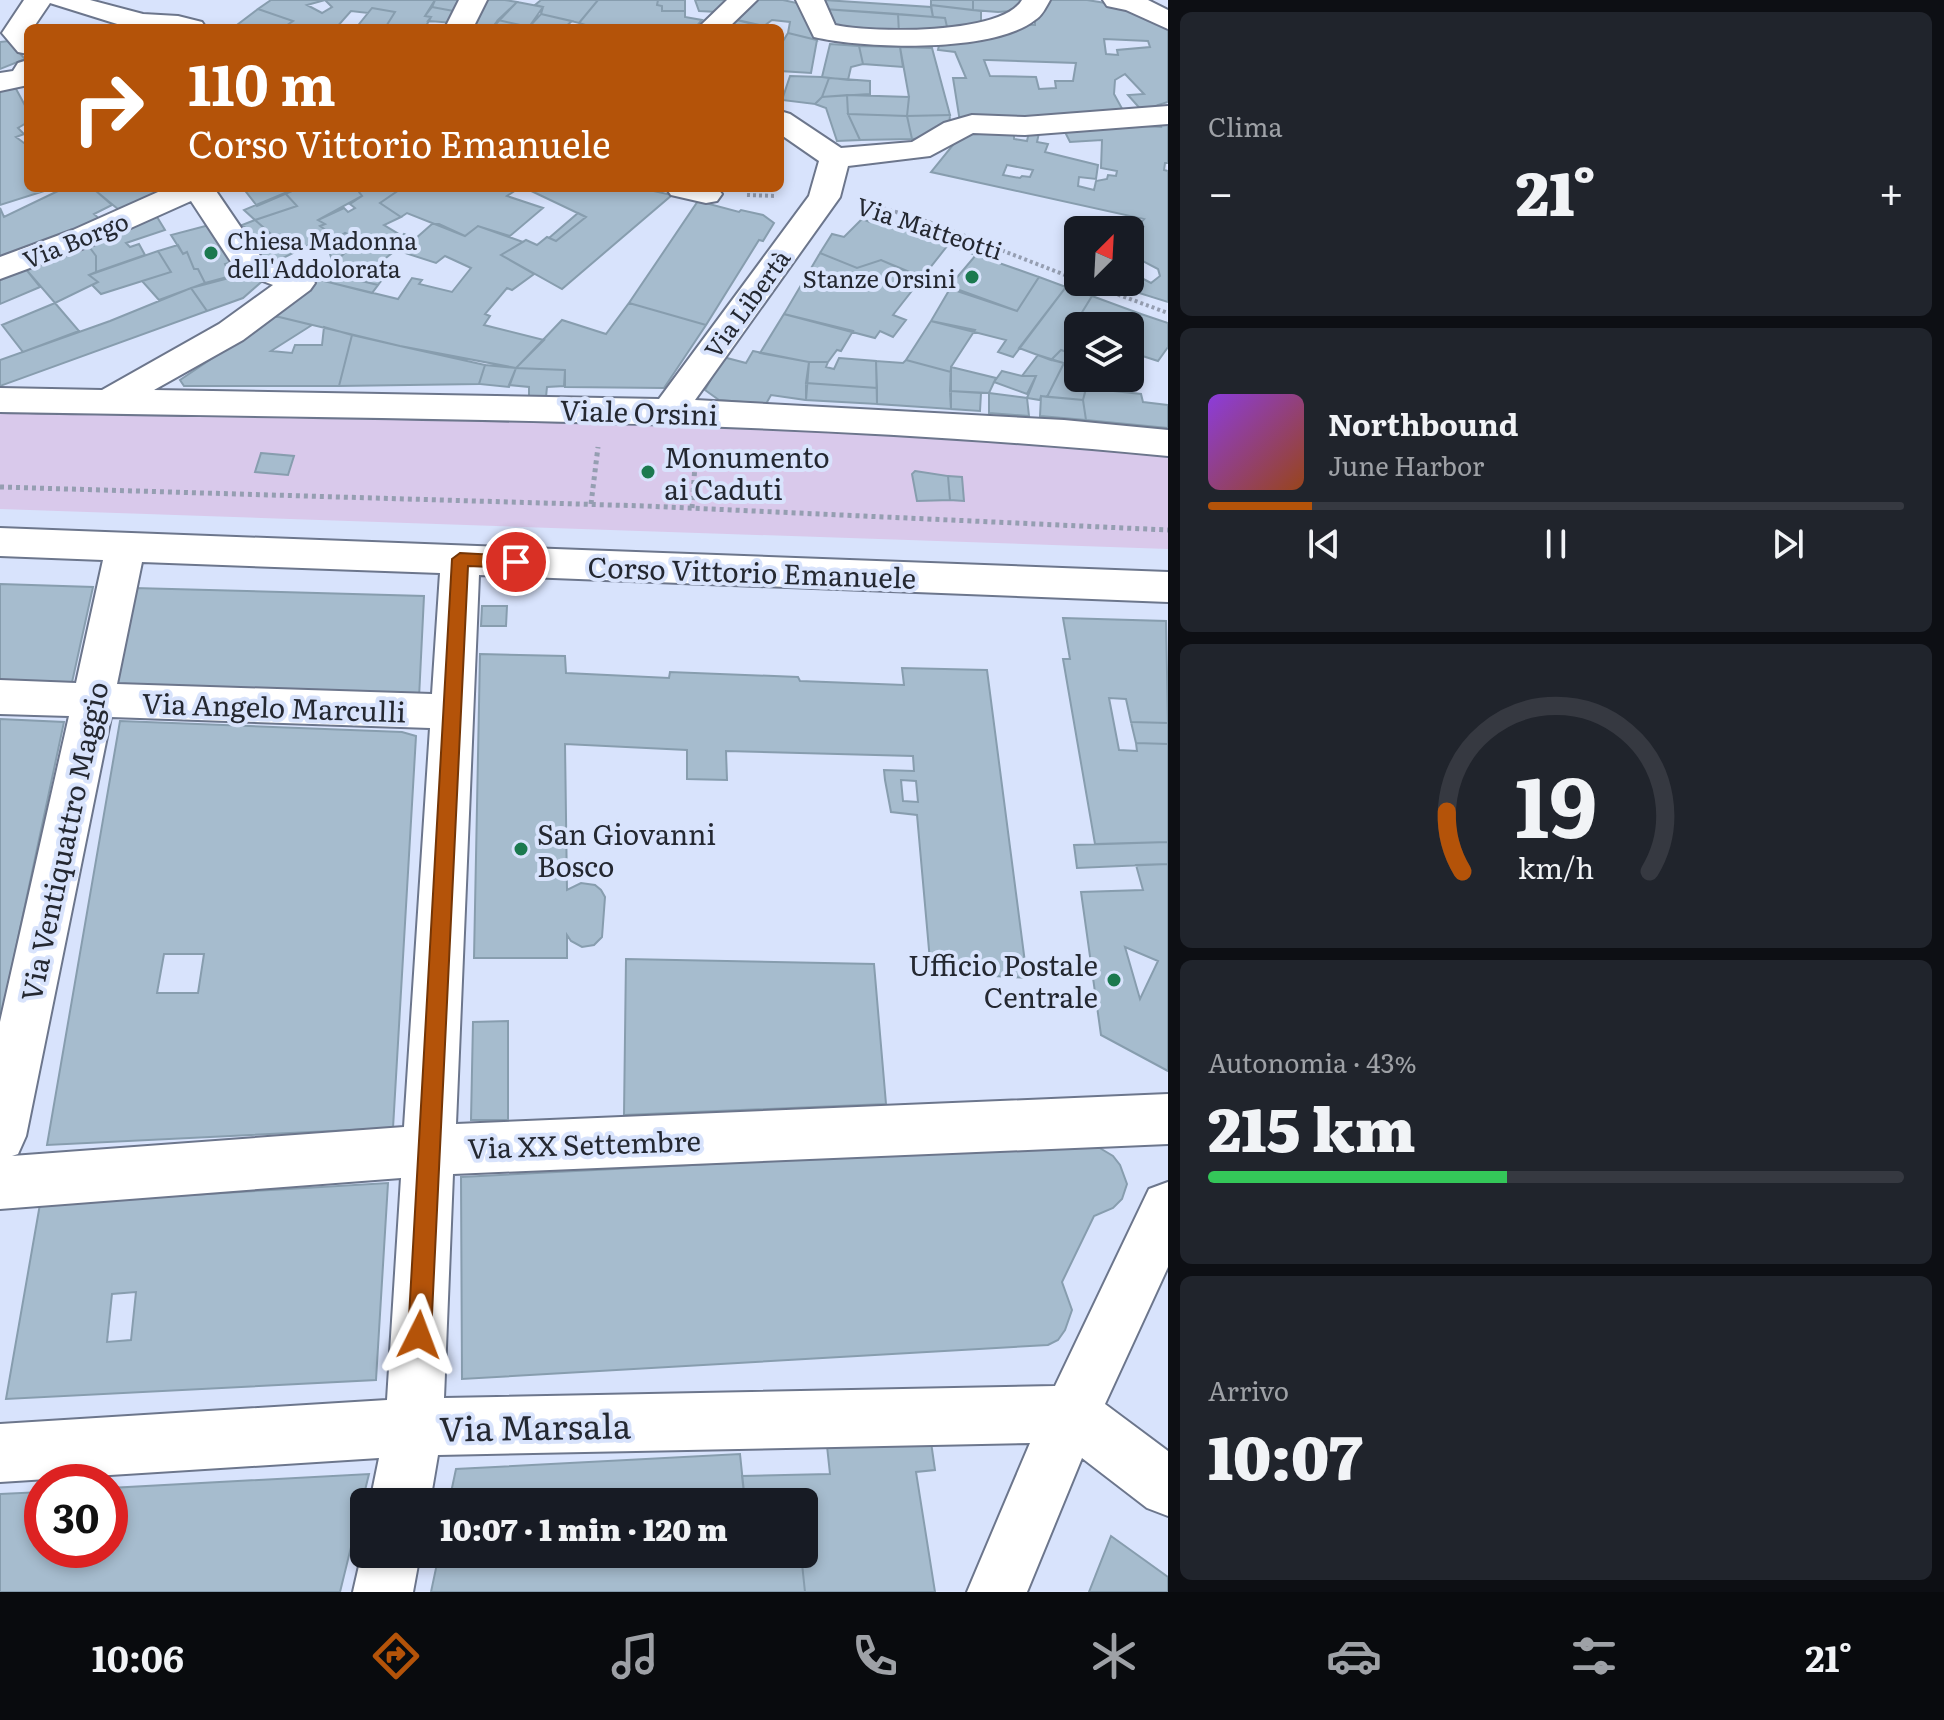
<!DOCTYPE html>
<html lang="it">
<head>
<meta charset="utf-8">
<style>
  :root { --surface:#171b24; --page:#20242c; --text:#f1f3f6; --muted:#9ea1a6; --line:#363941; --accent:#b45309 }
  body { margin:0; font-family:Literata,serif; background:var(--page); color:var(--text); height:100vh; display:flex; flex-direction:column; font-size:30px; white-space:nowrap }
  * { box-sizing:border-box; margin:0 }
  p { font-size:26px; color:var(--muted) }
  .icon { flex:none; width:44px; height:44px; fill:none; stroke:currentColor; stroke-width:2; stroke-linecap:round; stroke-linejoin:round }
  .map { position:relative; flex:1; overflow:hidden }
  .sheet { display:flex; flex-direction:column; gap:12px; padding:12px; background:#0d0f14; width:776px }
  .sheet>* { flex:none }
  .hud { position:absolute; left:24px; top:24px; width:760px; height:168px; border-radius:12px; box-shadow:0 4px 12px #0003; background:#b45309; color:#fff; overflow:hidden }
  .needle { width:52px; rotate:24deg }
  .controls { position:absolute; left:1064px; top:216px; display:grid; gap:16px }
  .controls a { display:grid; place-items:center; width:80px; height:80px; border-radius:12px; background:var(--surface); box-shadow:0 4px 12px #0003; font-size:40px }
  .speed { position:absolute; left:24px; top:1464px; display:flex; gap:16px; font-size:40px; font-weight:700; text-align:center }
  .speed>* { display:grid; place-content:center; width:104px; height:104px; border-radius:50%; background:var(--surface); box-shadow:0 4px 12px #0003; line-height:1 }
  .speed .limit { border:12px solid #d22; background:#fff; color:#111 }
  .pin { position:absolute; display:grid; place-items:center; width:68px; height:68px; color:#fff; margin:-34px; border:4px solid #fff; border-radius:50%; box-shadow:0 2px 8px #0007 }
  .me { position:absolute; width:88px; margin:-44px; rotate:3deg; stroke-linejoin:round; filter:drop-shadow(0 0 6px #0008) }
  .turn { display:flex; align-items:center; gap:28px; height:168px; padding:0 32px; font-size:36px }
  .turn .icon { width:104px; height:104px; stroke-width:2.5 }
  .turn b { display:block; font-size:56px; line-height:68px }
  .big { font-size:60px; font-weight:800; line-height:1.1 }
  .sheet .tile { flex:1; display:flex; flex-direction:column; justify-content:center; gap:12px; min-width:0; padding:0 28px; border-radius:12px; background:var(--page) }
  .sheet .dial { align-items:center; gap:0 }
  .dial svg { height:208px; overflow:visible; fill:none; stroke:var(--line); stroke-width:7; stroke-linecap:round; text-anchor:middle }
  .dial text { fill:var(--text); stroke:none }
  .song { display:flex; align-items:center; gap:24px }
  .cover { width:96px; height:96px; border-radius:12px; background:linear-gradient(135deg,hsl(270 70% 55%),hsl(20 70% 35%)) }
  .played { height:8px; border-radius:4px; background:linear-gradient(90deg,var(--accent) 15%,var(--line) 15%) }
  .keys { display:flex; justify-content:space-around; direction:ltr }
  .heat { display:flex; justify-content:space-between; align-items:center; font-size:44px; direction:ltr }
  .charge { height:12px; border-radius:6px; background:linear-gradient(90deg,#34c759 43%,var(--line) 0) }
  .trip { position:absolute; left:350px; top:1488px; width:468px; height:80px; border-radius:12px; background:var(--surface); box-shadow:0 4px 12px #0003; font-weight:800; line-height:80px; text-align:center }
  .dock { display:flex; height:128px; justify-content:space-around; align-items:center; background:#090b0e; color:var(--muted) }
  .dock .icon { width:56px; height:56px }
  .dock .on { color:var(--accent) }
  .dock b { font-size:36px; color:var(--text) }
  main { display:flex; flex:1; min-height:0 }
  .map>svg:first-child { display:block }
  .green { fill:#d9c9eb }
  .building { fill:#a6bcce; stroke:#879dae; stroke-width:2; fill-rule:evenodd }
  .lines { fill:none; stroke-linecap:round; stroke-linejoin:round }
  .minor-casing { stroke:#6c768c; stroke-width:4 }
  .path-far1 { stroke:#959eb1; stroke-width:4; stroke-dasharray:3 3; stroke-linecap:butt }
  .path { stroke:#959eb1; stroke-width:5; stroke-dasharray:4 4; stroke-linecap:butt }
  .minor { fill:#fff; fill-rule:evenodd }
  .route { fill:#b45309; stroke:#753606; stroke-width:2 }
  .poi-dot { fill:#1b794f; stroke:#d8e3fc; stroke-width:3 }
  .labels { text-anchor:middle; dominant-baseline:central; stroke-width:8; stroke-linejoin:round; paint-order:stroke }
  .far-street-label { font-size:24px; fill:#242831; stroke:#d8e3fc }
  .far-poi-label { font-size:24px; fill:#242831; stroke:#d8e3fc; text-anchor:start }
  .street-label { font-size:28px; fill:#242831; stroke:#d8e3fc }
  .poi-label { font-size:28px; fill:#242831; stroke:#d8e3fc; text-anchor:start }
  .near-street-label { font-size:34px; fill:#242831; stroke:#d8e3fc }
</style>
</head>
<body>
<main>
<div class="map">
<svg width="1168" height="1592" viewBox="0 0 1168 1592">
  <rect width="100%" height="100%" fill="#d8e3fc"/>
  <path class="green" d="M0,411L647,413L1168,452V549L0,509Z"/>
  <path class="building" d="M271,0H435L425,16L431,17L425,28H385L395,12L372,8L368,13L351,11L336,28H283L293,21L258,9ZM325,0L332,7L322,13L307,5Z
    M435,0H465L459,12L432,7Z
    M480,0H505L517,2L494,26L472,28Z
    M541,0H598L579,23L541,14L543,7L535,5Z
    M598,0H658L657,5L662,6V11H685V17L702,20L695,28H595L579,23Z
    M658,0H685V11H662V6L657,5Z
    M695,0H731L718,12L699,11Z
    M753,0H783L806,5L817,40L788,33L790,22L772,20L764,26L733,19Z
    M824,0L931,7L933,17L824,9Z
    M931,0H973V10L931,5Z
    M973,0H1030L1026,10L998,12L973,10Z
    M1047,0H1087L1118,5L1168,27V102L1158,105L1161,109L1143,112L1128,95L1144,94L1125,74L1115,80L1114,94L1125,114L960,122L953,78H966L955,52L938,50L939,45L1017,24L1035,25V17L1039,18ZM1104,39L1148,41L1150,47L1117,50L1118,55L1106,54ZM984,60H988L1076,63L1073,81H1055L1056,88L1039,89L1036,77L990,76Z
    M517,2L543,7L529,27L498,20Z
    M931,5L981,11V23L947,27L945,18L933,17Z
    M432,7L459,12L454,23L428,21L431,17L425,16Z
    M372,8L395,12L385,28H356Z
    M258,9L293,21L283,28H233Z
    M824,9L898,14L899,33L830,28Z
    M541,14L572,21L564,28H528Z
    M898,14L945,18L947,27L899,33Z
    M733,19L768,28H725Z
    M498,20L529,27L492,28Z
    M788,33L817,40L811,73L780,71V46Z
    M9,41L25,59L0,69V42Z
    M830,44L859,46L863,64L851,67L848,80L822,77Z
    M859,46L900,47L903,67L863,64Z
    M900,47L932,48L950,115L907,116L909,97Z
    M790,76L822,77L829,78L822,97L815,104L782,100Z
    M829,78L870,81V94L822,97Z
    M15,87L28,111V122L18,128L24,134L16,137L24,143L28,142V188L41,192L0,205V90Z
    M847,95L848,114L860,140L837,141L826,108L815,104L822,97Z
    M847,95L909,97L907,116L848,114Z
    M848,114L907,116L912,139L860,140Z
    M950,115L949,127L927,138L912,139L907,116Z
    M1158,119L1168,120V163H1165L1164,170L1168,171V302L1104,282H1130V272L1151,283L1160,276L1158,269L1141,260L1130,265V235L1143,227L1138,225L1144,219L931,172L965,130L1014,134V139L1027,141L1029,132L1039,133L1037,142L1048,144L1045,152L1098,165L1096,179L1079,177L1078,186L1094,190L1096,181L1107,179L1108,175L1116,176L1117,171L1101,168L1102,140L1070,142L1065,132L1118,125L1161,127ZM1007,165L1033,170L1030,177L1022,176L1020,178L1003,175Z
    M57,188H102L96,191L112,205L94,214L105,224L0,258V208L4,217L60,190Z
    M102,188H186L124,214L96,191Z
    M243,188H299L257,206Z
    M299,188H330L334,191L356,188L362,196L318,220L325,224L320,226L331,234L293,253L255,220L297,206L285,193Z
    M356,188H402L380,203L401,217L384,225L402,236L396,250L373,268L386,275L378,285L324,272L347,251L339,248L354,237L345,233L327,245L317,240L331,234L320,226L325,224L318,220L344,208L348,212L355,208L350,204L362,196Z
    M402,188H519L507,196L543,208L510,236L478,226L465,236L407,213L401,217L380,203Z
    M525,188H640L672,195L562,289L501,255L526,240L537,245L547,237L556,241L586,217Z
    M285,193L297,206L255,220L244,210Z
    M698,201L739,212L741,210L763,215L774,223L763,241L759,240L706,325L629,303Z
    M154,212L165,230L126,243L130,247L139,244L145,255L96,272V256L85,241Z
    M578,213L586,217L556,241L549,238Z
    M862,219L870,222L874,219L1039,277L1017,311L948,288L881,260L857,268L820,253L832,234L844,237Z
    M255,220L293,253L275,262L282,265L279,269L257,265L235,232L247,229L242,225Z
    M217,223L234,261L225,264L231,276L205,283L198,269H194L187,252L183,254L171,235Z
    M432,224H439L465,236L478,226L523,242L501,255L534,274L512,290L507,288L485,314L490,316L484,325L544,340L516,368L400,346L275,316L316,279L398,299L412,278L422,280L419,284L452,292L471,268L445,256L436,263L396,250L402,236L404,234L415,239Z
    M345,233L354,237L339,248L347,251L333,263L327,245Z
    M85,241L96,256V272L89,275L98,282L55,303L24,267Z
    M178,245L183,254L187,252L194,269H198L205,283L159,300L142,281L171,272L158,251Z
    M948,245L976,255L948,288L922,278Z
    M158,251L171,272L101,294L92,285L98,282L89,275Z
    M820,253L857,268L881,260L922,278L893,315L906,320L893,337L880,331L875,338L784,314Z
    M24,267L40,287L0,304V278Z
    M324,272L378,285L372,293L316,279Z
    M248,273L266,278L243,298L207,311L191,288Z
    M1039,277L1066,287L1013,357L998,352L1006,340L931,321L951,287L1017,311Z
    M1066,287L1092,296L1070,332L1078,333V356L1061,350L1051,360L1019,348Z
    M191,288L207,311L0,386V360L110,321Z
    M1092,296L1141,314L1130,331V326H1078V333L1070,332Z
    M55,303L79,331L23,352L2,325Z
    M629,303L706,325L664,388L565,387V370L516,368L562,320L606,334Z
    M784,314L853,331L841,351L837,350L828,362H809L760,353Z
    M1141,314L1168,323V347L1158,361L1130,352V332Z
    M275,316L312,325L271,351L292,353L295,345H322L324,327L352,335L339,386H184L180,380Z
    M931,321L975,330L951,367V372L906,360Z
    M352,335L400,346L485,365L479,384L339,386Z
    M1061,350L1078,356V378H1089L1083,400L1047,397L1064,363L1051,360Z
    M753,351L809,362L806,400L771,395L766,404L719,400L705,390L723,357L746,363Z
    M1038,355L1064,363L1047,397L1041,396L1040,400L1027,398L1036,376H1022Z
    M839,358L876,361L877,388L806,383L809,362H828L826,367L834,369Z
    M906,360L951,372V409L877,404L876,361L903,363Z
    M485,365L516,368L509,387L479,384Z
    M951,367L996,378L989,393L950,391Z
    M516,368L565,370L564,386L547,387L546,397H529V387L509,385Z
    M1002,371L1022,376H1036L1027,394L994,382Z
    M806,383L877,388V404L806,400Z
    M1086,388L1141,394L1143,402L1168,405V428L1086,420L1083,400Z
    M950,391L981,393L980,411L951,409Z
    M989,393L1027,398L1029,416L989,413Z
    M1041,396L1083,400L1086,420L1040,416Z
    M261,453L294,456L288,475L255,472Z
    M915,471L948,476L950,500L917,501L912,474Z
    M948,476L962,477L964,501L950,500Z
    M0,584L93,587L71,687L0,683Z
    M134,588L424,596L419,698L112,688Z
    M482,606H507L506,626H481Z
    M1063,618L1166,621L1168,723L1131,722L1126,699L1109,698L1119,750L1137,751L1136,743L1168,744V842L1095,844L1063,659H1070Z
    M480,654L565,656L566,673L669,678L670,672L798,677L800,681L904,685L902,668L987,670L1027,978L931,972L917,815L891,812L885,780L884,770L914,771L913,756L726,751L727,780L687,779V750L565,744L567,890L581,883L595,885L601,890L605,897L602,937L594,945L582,947L571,941L567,935V958H474ZM901,780L916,781L918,802L903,801Z
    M0,719L64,722L0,1023Z
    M120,721L402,732L416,736L393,1128L47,1145ZM164,954H204L198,993H157Z
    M1131,722L1168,723V744L1136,743Z
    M1168,842V864L1077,868L1074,845Z
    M1168,864V1071L1101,1035L1081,892L1143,890L1136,865ZM1125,947L1158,961L1140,999Z
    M626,959L874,964L886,1104L624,1115Z
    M508,1021V1120H471L473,1022Z
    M1093,1144L1113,1156L1120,1165L1127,1184L1122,1199L1113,1208L1094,1216L1062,1282L1072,1310L1065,1330L1058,1340L1048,1345L462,1379L461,1177Z
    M388,1183L376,1380L6,1399L40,1204ZM136,1292L131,1340L107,1342L112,1294Z
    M931,1442L935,1470L916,1472L935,1592H805L801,1554H804V1502H745L742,1476L830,1474L827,1446Z
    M740,1454L745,1502H449L456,1469Z
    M369,1474L340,1592H0V1494L42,1492V1550H110V1488Z
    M1111,1536L1168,1577V1592H1089Z
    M439,1554H801L805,1592H431Z"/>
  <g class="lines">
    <defs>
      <path id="minor" d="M24,0H90L143,14L178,16L202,22L206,28H130L50,3L33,28H28V54L18,52L2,33Z
        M459,0H487L473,28H445Z
        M727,0H757L728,28H698Z
        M796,0H824L835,25C871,33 1002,35 1022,0H1050C1046,7 1042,16 1035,20C993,53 865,49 814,37Z
        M1103,0H1148L1168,10V29L1126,10L1107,6Z
        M28,60V85L0,91V73L13,71L18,63Z
        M1168,106V124L1025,135L973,133L930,156L848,166L840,197L695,400L1064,420L1168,430V456C780,418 389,419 0,412V388L102,390L219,324L273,285L237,271L191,201L95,244L0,279V257L73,230L167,188H214L261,257L310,276L315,283L310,290L243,340L154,390L659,399L809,196L819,161L780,134V111L790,114L841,148L912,142L944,123L972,115L1025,117Z
        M666,188H717L722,194L717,201L706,203L671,195Z
        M0,528L1168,572V602L479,575L456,1124L1168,1094V1144L453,1174L444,1398L1055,1386L1149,1189L1168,1182V1267L1105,1404L1168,1451V1516L1147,1508L1082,1458L1027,1592H967L1030,1443L438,1455L430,1502H370L379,1458L0,1482V1424L387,1400L401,1178L0,1209V1022L69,716L0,714V680L76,683L103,560L0,556ZM142,562L440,573L432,694L117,684ZM111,717L430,728L404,1127L12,1156L18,1154L26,1136Z
        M364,1544V1554H420L413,1592H353Z"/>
    </defs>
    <use href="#minor" class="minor-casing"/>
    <path class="path-far1" d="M747,195L777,196
      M866,203L929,222L1078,280
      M1084,282L1168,313"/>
    <path class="path" d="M0,487L645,506L1168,530
      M591,504L598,447
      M692,508L696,451"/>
    <use href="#minor" class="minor"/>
  </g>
  <path class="route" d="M460,553L516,556L524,562L516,568L468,566L431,1335L427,1343L419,1346L411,1343L408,1335L452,559Z"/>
  <g class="poi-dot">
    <circle cx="211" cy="253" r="8"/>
    <circle cx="972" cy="277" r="8"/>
    <circle cx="648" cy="472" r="8"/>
    <circle cx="521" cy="849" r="8"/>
    <circle cx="1114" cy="980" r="8"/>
  </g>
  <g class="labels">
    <g class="far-street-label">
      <text transform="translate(930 227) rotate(18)">Via Matteotti</text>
      <text transform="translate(75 239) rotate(-22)">Via Borgo</text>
      <text transform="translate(746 303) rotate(-54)">Via Libertà</text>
    </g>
    <g class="far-poi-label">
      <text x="227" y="239">Chiesa Madonna<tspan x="227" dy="28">dell'Addolorata</tspan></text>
      <text x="956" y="277" text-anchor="end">Stanze Orsini</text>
    </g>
    <g class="street-label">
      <text transform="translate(639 411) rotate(2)">Viale Orsini</text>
      <text transform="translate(752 571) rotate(2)">Corso Vittorio Emanuele</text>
      <text transform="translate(274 706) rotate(2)">Via Angelo Marculli</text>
      <text transform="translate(63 841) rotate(-78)">Via Ventiquattro Maggio</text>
      <text transform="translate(584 1143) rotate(-2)">Via XX Settembre</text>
    </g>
    <g class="poi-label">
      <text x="664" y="456">Monumento<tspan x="664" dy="32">ai Caduti</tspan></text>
      <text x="537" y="833">San Giovanni<tspan x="537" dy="32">Bosco</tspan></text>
      <text x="1098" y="964" text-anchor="end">Ufficio Postale<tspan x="1098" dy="32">Centrale</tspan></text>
    </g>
    <g class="near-street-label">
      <text transform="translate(535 1425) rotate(-1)">Via Marsala</text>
    </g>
  </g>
</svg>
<div class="controls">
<a><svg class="needle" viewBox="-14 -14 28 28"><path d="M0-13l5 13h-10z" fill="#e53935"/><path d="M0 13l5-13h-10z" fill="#9ea1a6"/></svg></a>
<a><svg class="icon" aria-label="layers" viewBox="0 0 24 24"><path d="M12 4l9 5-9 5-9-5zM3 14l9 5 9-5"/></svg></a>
</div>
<div class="speed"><div class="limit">30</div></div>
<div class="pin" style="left:516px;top:562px;background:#d93025"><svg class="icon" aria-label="arrive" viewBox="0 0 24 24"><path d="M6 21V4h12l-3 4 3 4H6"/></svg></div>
<svg class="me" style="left:419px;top:1335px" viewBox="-20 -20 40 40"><path d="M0-17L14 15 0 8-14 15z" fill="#b45309" stroke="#fff" stroke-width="4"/></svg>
<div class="trip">10:07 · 1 min · 120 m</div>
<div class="hud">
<div class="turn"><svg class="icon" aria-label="right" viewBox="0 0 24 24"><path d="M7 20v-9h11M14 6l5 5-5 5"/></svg><div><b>110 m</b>Corso Vittorio Emanuele</div></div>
</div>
</div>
<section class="sheet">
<div class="tile"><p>Clima</p>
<div class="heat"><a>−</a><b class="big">21°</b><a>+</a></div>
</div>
<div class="tile">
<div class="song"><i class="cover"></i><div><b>Northbound</b><p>June Harbor</p></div></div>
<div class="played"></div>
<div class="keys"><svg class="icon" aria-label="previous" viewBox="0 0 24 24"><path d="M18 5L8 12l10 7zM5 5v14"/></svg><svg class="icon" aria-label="pause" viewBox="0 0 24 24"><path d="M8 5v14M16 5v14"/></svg><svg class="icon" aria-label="next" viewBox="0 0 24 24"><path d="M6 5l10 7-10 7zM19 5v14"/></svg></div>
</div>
<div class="tile dial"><svg viewBox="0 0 100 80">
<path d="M14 69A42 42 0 1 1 86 69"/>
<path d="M14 69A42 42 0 0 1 8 46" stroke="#b45309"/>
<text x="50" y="56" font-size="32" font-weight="700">19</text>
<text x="50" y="72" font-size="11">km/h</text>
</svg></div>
<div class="tile"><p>Autonomia · 43%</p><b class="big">215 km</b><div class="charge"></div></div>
<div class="tile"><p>Arrivo</p><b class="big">10:07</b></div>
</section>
</main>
<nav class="dock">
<b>10:06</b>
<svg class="icon on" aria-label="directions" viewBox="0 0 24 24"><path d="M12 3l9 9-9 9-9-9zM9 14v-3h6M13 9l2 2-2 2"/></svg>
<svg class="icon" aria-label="music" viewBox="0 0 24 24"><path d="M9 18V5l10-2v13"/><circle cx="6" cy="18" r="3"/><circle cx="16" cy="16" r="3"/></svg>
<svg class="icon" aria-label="phone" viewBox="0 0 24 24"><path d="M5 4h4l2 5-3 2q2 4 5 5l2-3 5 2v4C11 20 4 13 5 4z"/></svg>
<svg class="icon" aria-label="climate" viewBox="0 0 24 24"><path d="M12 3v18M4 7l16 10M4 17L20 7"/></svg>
<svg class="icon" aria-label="car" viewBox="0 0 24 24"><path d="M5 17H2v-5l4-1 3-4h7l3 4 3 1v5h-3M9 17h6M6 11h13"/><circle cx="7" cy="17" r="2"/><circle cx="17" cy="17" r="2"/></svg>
<svg class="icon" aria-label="filters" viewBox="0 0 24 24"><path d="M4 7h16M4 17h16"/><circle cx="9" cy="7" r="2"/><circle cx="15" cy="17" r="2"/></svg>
<b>21°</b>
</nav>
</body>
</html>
